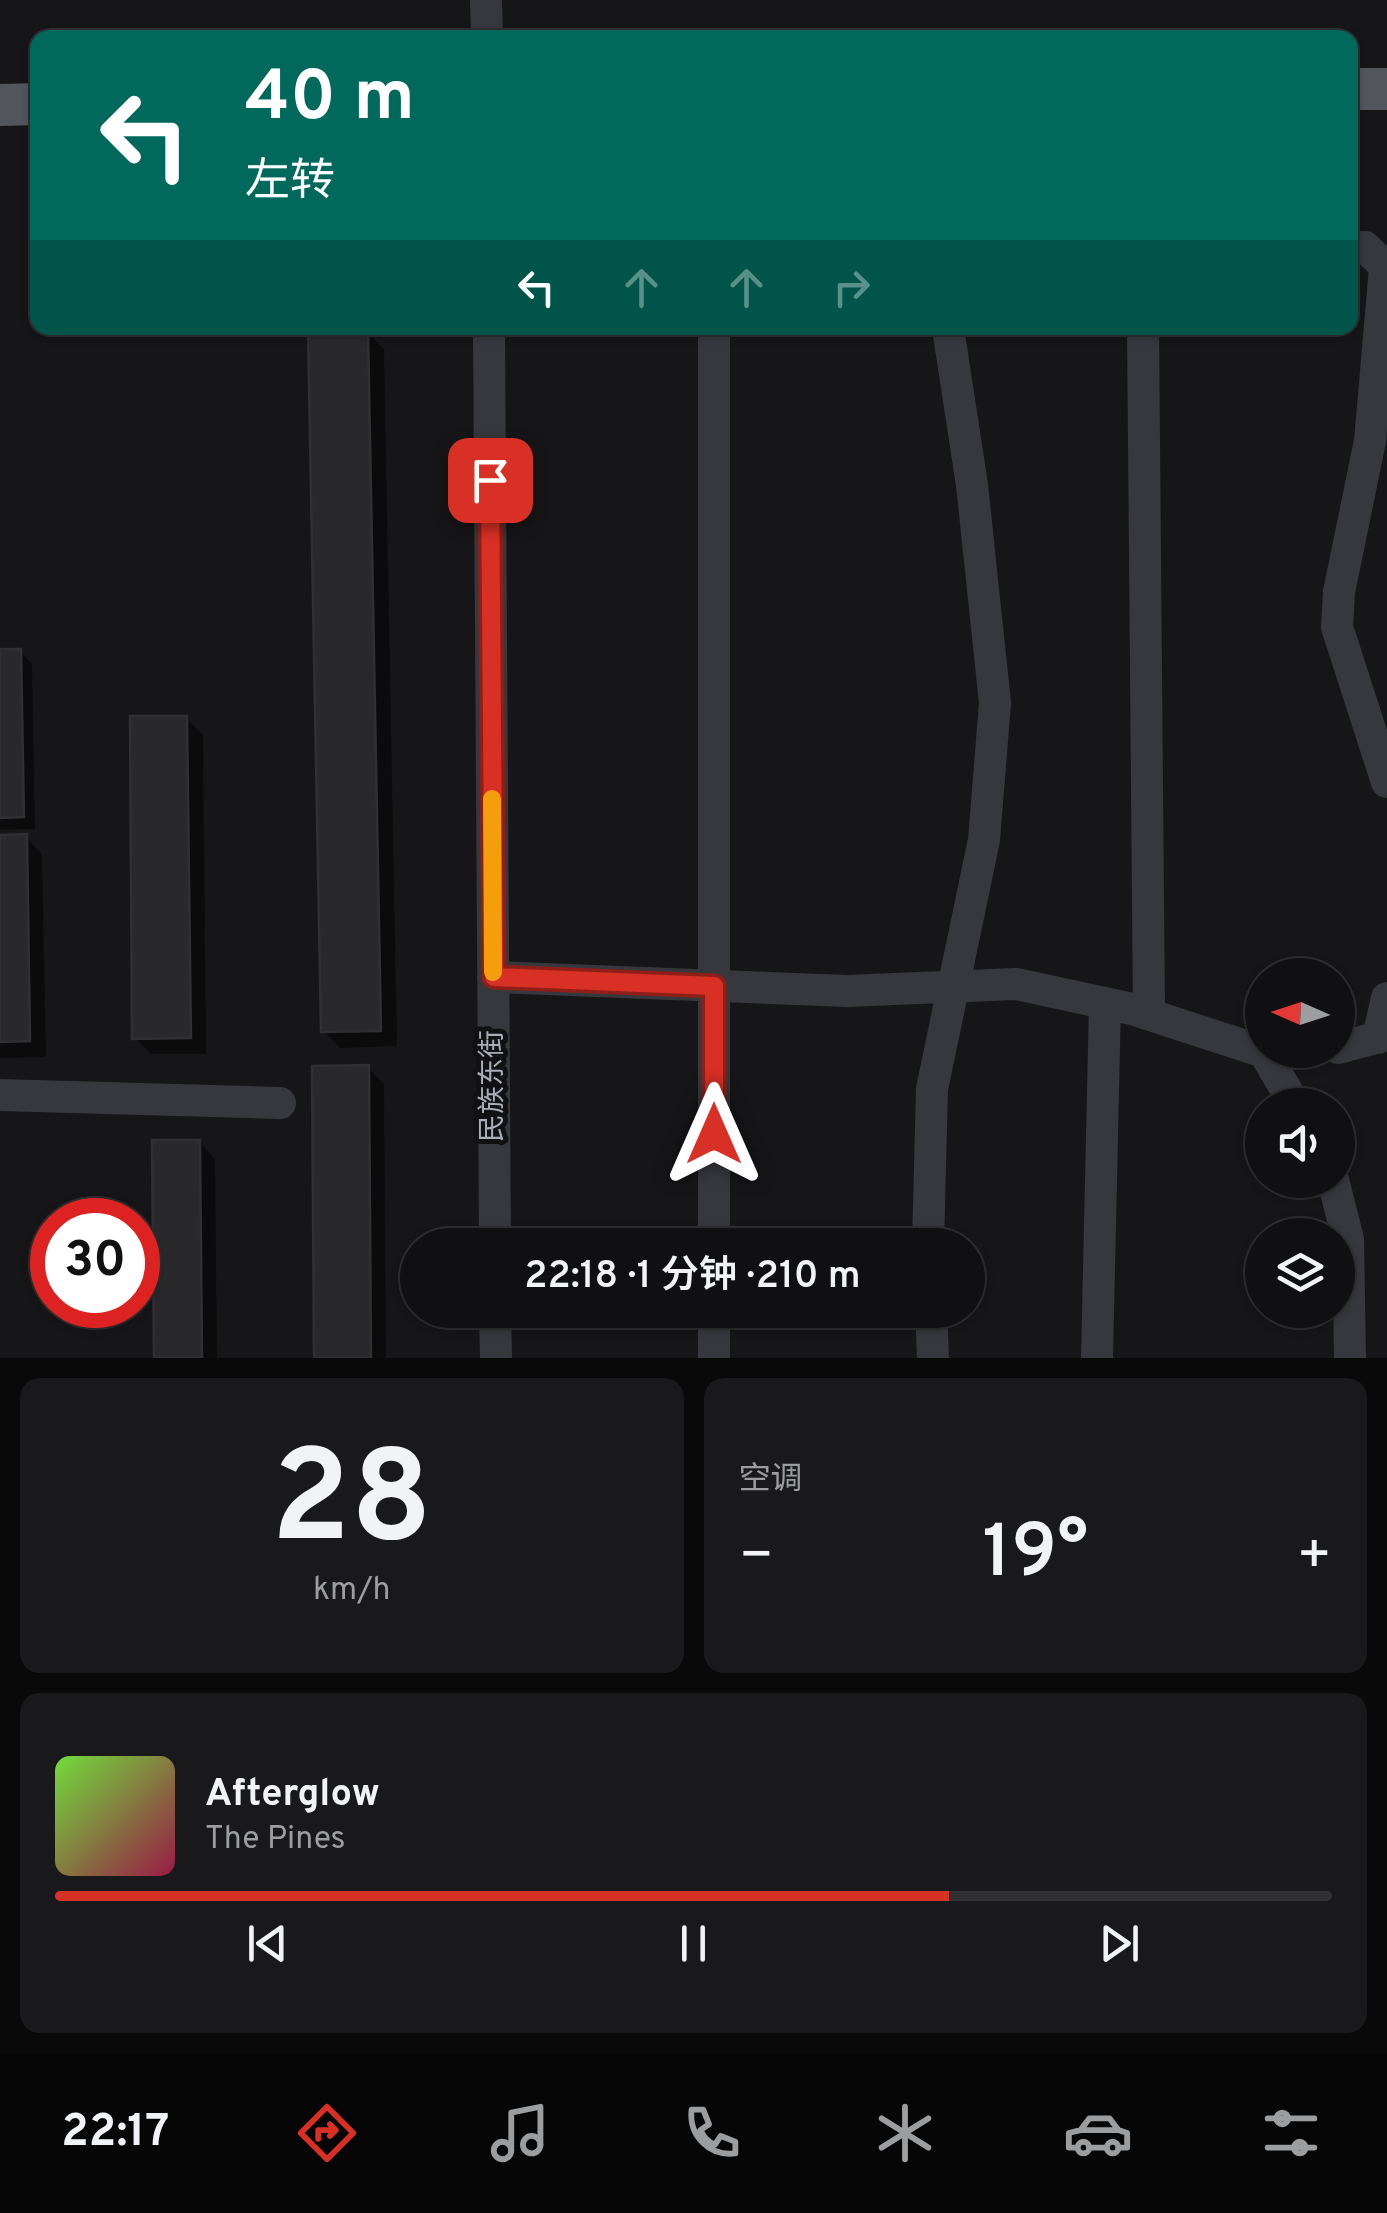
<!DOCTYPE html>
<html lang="zh">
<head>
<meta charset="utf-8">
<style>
  :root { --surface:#101012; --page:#19191b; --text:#f1f3f6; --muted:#9c9d9f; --line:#303032; --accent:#d93025 }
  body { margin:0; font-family:Overpass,"Noto Sans SC",sans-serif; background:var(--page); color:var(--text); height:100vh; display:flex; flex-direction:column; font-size:38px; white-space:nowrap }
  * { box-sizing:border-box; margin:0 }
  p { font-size:32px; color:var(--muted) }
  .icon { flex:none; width:55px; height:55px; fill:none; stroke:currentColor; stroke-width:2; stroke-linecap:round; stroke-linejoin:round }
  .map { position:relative; height:1358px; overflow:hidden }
  .drawer { display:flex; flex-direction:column; gap:20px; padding:20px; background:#09090a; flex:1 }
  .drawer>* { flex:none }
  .hud { position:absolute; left:30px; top:30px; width:1328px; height:305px; border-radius:20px; box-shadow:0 2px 8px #0004,0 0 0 2px var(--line); background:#00695c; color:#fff; overflow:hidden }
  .needle { width:65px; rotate:273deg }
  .fabs { position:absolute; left:1245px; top:958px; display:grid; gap:20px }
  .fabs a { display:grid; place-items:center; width:110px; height:110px; border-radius:50%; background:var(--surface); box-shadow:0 2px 8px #0004,0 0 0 2px var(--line); font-size:50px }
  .speed { position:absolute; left:30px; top:1198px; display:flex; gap:20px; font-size:50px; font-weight:700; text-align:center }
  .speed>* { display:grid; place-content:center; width:130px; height:130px; border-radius:50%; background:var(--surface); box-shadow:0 2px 8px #0004,0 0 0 2px var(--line); line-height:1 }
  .speed .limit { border:15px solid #d22; background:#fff; color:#111 }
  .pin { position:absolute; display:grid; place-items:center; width:85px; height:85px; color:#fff; margin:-42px; border-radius:20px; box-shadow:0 5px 15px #0006 }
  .me { position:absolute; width:110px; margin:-55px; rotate:0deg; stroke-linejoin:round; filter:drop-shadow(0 0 8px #0008) }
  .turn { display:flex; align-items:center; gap:35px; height:210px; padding:0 50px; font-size:45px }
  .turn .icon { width:130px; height:130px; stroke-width:2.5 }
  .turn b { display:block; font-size:70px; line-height:85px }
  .lanes { display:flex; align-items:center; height:95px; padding:0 50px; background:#0003; justify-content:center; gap:50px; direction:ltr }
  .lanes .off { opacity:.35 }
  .big { font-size:75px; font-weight:600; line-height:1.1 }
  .drawer .tile { flex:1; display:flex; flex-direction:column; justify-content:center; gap:15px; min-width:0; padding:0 35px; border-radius:20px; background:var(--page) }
  .drawer .dial { align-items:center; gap:0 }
  .dial b { font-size:130px; line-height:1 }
  .song { display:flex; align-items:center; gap:30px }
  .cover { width:120px; height:120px; border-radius:15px; background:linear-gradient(135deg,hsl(100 70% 55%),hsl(340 70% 35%)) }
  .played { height:10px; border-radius:5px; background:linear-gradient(90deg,var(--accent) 70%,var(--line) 70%) }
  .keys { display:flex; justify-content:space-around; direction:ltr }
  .heat { display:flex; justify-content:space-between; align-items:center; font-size:55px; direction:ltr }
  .drawer .tiles { flex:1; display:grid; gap:20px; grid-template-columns:1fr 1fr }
  .tile:last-child { grid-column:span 2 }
  .trip { position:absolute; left:400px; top:1228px; width:585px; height:100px; border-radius:50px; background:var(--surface); box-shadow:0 2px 8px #0004,0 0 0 2px var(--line); font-weight:600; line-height:100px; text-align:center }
  .tabs { display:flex; height:160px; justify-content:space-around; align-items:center; background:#060607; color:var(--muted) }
  .tabs .icon { width:70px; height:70px }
  .tabs .on { color:var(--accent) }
  .tabs b { font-size:45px; color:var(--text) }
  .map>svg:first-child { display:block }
  .shadow { fill:#0007 }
  .building { fill:#29292c; stroke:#303034; stroke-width:2.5 }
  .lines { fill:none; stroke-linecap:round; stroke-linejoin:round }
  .minor { stroke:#37383d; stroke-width:32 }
  .major { stroke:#53555c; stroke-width:42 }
  .route-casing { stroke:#8d1f18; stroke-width:25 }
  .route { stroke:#d93025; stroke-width:18 }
  .slow { stroke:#f59e0b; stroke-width:18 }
  .labels { text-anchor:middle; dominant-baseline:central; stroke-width:10; stroke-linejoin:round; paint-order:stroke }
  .street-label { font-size:28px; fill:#a8adb8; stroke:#111113 }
</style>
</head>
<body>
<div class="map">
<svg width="1387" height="1358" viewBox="0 0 1387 1358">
  <rect width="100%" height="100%" fill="#161618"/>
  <path class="shadow" d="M367,332L384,349L397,1046L340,1048L324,1031Z
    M20,651L32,664L35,829L0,830V652Z
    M186,718L203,735L206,1054H151L135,1038Z
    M26,837L42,854L46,1057L0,1058V838Z
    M368,1068L384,1084L386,1358H316Z
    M199,1142L215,1159L217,1358H156Z"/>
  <path class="building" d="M368,330L381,1031L321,1032L308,331Z
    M0,649H21L24,817L0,818Z
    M130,716H187L191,1038L132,1039Z
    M27,834L30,1041L0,1042V835Z
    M369,1065L371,1358H314L312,1066Z
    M152,1140H200L202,1358H154Z"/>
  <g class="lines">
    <path class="minor" d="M486,0L487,38
      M1350,247H1365L1387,268
      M1385,268L1370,441L1339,592L1337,627L1387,782
      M489,328L495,1245
      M714,328V1245
      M1143,328L1149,1014
      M493,977L847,991L1016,984L1132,1009L1264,1052L1302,1050
      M1378,1038L1387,998
      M1338,1048L1387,1035
      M1264,1052L1295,1105
      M0,1095L280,1103
      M1333,1180L1348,1239L1350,1358
      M928,1245L932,1089L984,840L995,703L972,485L948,328
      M495,1310L496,1358
      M714,1310V1358
      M931,1310L933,1358
      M1097,1358L1105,1003"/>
    <path class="major" d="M1350,89H1387
      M0,105L38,104"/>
  </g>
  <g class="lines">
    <defs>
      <path id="route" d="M490,480L494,977L714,986V1134"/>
    </defs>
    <use href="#route" class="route-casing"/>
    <use href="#route" class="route"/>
    <path class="slow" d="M492,799L493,972"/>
  </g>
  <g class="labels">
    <g class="street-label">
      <text transform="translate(494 1086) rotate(-90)">民族东街</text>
    </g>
  </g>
</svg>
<div class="fabs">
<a><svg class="needle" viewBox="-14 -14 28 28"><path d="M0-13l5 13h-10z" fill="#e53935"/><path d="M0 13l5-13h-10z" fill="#9c9d9f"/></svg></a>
<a><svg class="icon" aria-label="sound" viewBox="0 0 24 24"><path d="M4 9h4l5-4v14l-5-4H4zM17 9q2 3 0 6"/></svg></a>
<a><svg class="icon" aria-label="layers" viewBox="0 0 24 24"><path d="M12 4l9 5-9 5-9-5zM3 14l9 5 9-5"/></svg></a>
</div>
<div class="speed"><div class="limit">30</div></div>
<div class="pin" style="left:490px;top:480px;background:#d93025"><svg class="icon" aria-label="arrive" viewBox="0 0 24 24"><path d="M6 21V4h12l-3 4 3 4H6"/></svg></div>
<svg class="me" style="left:714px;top:1134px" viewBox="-20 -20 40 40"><path d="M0-17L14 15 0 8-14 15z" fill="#d93025" stroke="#fff" stroke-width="4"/></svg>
<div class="trip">22:18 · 1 分钟 · 210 m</div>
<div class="hud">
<div class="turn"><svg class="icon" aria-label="left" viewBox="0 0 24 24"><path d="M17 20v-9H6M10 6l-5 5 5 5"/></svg><div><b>40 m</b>左转</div></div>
<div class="lanes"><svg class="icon" aria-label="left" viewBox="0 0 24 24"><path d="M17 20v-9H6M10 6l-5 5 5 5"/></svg><svg class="icon off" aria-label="ahead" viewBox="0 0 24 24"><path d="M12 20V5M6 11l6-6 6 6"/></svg><svg class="icon off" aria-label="ahead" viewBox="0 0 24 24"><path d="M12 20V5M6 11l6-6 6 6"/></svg><svg class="icon off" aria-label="right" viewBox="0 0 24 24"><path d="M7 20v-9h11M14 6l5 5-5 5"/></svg></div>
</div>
</div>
<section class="drawer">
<div class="tiles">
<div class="tile dial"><b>28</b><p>km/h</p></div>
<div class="tile"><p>空调</p>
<div class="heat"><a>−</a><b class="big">19°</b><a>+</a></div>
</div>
<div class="tile">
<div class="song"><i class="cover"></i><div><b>Afterglow</b><p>The Pines</p></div></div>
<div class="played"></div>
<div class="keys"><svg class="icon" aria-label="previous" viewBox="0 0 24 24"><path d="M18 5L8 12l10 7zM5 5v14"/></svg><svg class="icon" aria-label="pause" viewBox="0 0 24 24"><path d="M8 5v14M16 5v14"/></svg><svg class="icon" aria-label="next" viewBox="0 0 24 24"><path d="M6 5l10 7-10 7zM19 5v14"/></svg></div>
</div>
</div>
</section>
<nav class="tabs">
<b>22:17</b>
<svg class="icon on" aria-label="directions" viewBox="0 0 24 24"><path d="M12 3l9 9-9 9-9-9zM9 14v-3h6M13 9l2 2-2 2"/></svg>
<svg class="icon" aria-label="music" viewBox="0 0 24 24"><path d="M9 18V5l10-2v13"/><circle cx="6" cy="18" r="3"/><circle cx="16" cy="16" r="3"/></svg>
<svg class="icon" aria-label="phone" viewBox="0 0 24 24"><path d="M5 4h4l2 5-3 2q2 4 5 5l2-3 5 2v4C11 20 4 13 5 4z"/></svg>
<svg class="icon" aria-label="climate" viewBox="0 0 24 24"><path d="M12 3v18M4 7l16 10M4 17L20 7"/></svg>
<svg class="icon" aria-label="car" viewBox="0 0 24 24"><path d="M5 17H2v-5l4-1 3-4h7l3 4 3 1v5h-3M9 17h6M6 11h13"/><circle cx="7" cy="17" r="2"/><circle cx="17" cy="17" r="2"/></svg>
<svg class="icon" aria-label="filters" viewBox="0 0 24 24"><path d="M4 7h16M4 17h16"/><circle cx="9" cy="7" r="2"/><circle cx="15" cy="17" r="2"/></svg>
</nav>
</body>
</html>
